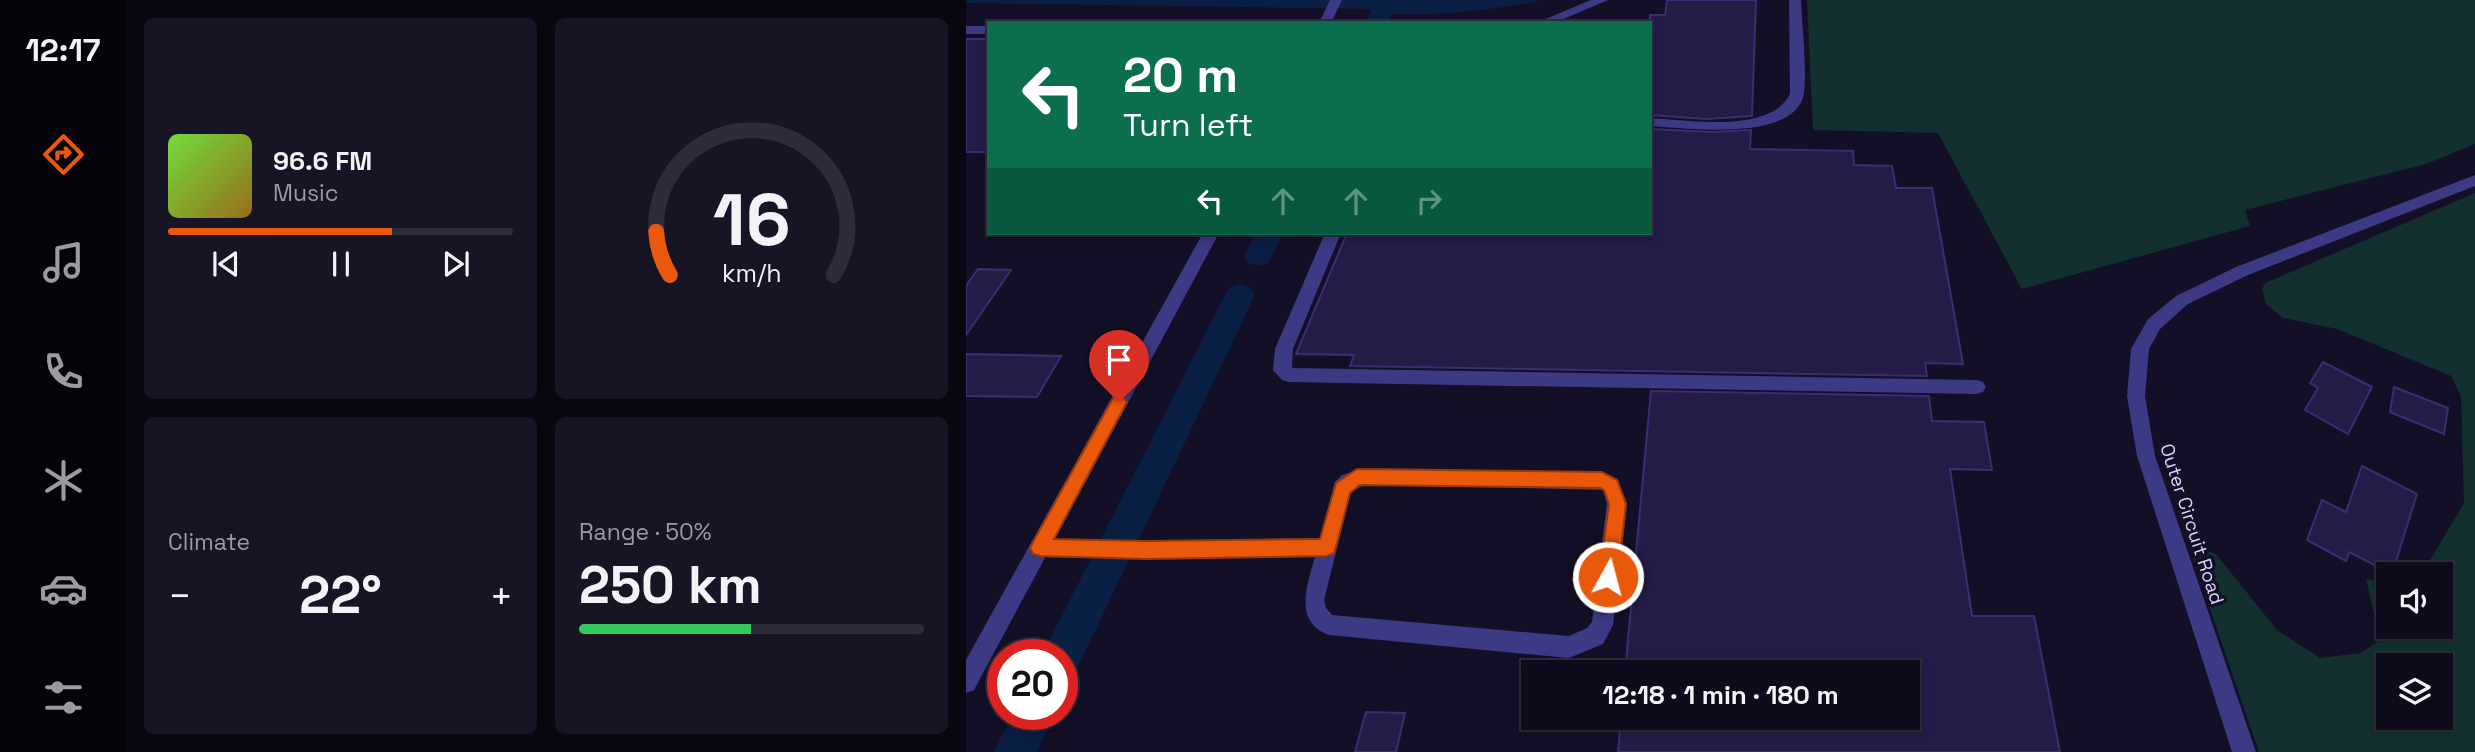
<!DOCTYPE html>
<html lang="en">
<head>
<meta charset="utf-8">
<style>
  :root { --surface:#0e0b1c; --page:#171425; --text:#f1f3f6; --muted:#9b9ba3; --line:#2e2b3b; --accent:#ea580c }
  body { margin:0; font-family:"Space Grotesk",sans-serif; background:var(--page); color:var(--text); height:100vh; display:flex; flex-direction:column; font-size:26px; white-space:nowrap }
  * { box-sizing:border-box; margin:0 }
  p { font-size:23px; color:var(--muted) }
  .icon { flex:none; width:38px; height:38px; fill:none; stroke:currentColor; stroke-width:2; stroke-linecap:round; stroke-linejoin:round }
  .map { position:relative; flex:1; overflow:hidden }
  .details { display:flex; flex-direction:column; gap:18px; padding:18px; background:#08060f; width:840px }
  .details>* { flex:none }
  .hud { position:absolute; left:21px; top:21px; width:665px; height:214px; border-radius:0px; box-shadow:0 4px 10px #0003,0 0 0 2px var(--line); background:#0b6e4f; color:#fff; overflow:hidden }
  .controls { position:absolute; left:1410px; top:562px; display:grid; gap:14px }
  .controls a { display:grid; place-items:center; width:77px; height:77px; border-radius:0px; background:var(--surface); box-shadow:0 4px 10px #0003,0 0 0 2px var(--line); font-size:35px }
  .speed { position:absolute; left:21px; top:639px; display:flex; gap:14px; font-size:35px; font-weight:700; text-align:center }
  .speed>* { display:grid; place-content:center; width:91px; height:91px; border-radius:50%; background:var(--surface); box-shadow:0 4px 10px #0003,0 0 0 2px var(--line); line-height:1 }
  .speed .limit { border:10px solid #d22; background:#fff; color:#111 }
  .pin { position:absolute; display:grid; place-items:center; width:60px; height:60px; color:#fff; margin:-72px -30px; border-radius:50% 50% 50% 0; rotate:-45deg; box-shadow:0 0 7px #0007 }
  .pin .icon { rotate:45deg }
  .me { position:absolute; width:77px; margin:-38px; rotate:7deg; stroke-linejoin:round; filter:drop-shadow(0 0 5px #0008) }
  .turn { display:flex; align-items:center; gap:24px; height:147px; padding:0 21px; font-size:32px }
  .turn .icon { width:91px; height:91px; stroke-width:2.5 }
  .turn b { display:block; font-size:49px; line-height:60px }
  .lanes { display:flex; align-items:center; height:66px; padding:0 21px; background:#0003; justify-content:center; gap:35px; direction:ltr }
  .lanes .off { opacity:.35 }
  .big { font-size:52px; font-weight:800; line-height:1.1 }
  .details .tile { flex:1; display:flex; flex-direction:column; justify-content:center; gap:10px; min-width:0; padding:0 24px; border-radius:10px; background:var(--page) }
  .details .dial { align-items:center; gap:0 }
  .dial svg { height:182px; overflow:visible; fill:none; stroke:var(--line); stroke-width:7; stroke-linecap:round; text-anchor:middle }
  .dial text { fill:var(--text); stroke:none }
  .song { display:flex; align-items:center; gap:21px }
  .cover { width:84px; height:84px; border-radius:10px; background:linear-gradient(135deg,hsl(100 70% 55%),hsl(40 70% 35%)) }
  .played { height:7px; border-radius:4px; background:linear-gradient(90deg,var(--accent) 65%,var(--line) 65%) }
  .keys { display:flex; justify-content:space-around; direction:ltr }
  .heat { display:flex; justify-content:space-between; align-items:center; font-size:38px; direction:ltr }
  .charge { height:10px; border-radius:5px; background:linear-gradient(90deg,#34c759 50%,var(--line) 0) }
  .details .tiles { flex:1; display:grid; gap:18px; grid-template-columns:repeat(2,1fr) }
  .trip { position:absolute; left:555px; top:660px; width:399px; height:70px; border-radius:0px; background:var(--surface); box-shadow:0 4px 10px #0003,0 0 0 2px var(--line); font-weight:800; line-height:70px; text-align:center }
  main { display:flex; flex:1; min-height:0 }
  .tab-bar { display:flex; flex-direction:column; width:126px; justify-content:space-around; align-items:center; background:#06040b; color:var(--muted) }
  .tab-bar .icon { width:49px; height:49px }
  .tab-bar .selected { color:var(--accent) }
  .tab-bar b { font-size:32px; color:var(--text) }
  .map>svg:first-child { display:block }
  .green { fill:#12302f; fill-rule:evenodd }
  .water { fill:#0a1f44 }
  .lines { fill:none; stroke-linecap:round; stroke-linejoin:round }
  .canal { fill:#0a1f44; fill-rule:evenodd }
  .building { fill:#241b47; stroke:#3b2d73; stroke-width:2 }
  .lane { fill:#3d3a85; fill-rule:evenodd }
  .street { fill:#3d3a85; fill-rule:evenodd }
  .route { fill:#ea580c; stroke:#983908; stroke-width:2 }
  .labels { text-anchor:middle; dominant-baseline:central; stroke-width:7; stroke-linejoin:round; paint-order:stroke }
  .street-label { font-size:19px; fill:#d9d4ff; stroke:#130f26 }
</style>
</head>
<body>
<main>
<nav class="tab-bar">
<b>12:17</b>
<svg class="icon selected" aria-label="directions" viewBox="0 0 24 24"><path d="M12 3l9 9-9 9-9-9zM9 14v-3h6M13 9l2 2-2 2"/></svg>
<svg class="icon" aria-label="music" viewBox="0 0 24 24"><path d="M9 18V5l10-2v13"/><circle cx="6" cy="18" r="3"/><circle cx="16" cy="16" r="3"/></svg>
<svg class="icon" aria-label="phone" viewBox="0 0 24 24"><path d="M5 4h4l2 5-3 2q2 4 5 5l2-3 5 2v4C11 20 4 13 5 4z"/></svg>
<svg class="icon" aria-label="climate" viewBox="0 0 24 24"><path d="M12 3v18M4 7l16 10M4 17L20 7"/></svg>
<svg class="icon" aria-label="car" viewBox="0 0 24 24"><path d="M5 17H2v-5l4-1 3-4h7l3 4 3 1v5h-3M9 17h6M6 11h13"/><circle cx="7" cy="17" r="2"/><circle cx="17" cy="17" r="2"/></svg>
<svg class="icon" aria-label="filters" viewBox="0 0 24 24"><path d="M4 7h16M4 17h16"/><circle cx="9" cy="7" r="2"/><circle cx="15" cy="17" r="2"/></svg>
</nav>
<section class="details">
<div class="tiles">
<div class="tile">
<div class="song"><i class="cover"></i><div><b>96.6 FM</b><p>Music</p></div></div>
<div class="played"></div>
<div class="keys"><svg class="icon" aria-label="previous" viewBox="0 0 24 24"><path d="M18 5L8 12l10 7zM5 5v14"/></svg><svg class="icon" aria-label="pause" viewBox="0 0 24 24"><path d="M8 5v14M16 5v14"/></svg><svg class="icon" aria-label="next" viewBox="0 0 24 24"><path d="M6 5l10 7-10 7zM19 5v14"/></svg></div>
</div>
<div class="tile dial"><svg viewBox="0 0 100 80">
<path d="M14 69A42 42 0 1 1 86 69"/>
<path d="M14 69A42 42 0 0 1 8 50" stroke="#ea580c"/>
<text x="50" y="56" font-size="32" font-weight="700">16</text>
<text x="50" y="72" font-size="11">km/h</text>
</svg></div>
<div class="tile"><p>Climate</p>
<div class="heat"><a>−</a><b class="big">22°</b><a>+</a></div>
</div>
<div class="tile"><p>Range · 50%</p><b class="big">250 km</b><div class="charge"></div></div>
</div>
</section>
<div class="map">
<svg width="1509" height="752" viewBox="0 0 1509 752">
  <rect width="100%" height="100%" fill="#130f26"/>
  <path class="green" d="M841,0H1509V144L1460,164L1279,210L1284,226L1056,289L972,133L847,130Z
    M1509,193V752H1293L1225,553L1237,549L1250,554L1311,630L1354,658L1395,653L1414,640L1400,579L1423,583V626H1475V574H1463V562L1498,503L1495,396L1485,376L1371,329L1317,318L1300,304L1296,289L1299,283ZM1475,665V718H1423V665Z"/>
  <path class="water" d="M0,0H576C539,9 434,22 403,9L0,3Z"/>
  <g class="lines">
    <path class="canal" d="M411,0L432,1L421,23H399Z
      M290,233H318L302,263L292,266L282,263L278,256Z
      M274,284L284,287L289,295L110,671L96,676V654H78L82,643L259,295L264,287Z
      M46,714H88L71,752H28Z"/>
  </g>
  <path class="building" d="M701,0H790L786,116L740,119L684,115V15H699Z
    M0,39H23V152H0Z
    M684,129L746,132L785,130L784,149L887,151L888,165L926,166L930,188H966L997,364L959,363L961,376L384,366L388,355L330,354L381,233H684Z
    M12,269L45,270L0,335V286Z
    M0,354L95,356L71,397L0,396Z
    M1357,362L1406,387L1382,434L1339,410L1352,388L1344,383Z
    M1428,387L1482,408L1478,434L1424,412Z
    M685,391L963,396L966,421L1018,422L1026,470L984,469L1006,616H1068L1094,752H652L655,718H942V672H659Z
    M1396,466L1451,494L1426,574L1383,552L1380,561L1341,540L1356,500L1380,512Z
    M400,712L439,713L430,752H389Z"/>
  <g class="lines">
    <path class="lane" d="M625,0H642L588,23H570Z
      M823,0H835C836,27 841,67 838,93C830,143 720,128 684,126V118C722,120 804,134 824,94Z
      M0,26H23V34H0Z
      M359,233H375L327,349L326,368L1011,380L1017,382L1020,387L1017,392L1011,394L322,382L316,380L307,370L309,349Z
      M400,468L636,472L652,479L661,504L647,625L637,644L603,658L363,635C327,621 341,586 349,557L179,559L73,557L66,555L63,548L66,541L73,539L179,541L354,538L369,482L376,475ZM400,484L637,490L641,504L626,622L621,628L603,636L366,615L360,608L358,600L385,492Z"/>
    <path class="street" d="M364,0H376L365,23H353Z
      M1509,175V186L1282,275L1222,304L1194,329L1183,349L1179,396L1189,456L1290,752H1266L1171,456L1161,396L1165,349L1182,319L1210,296L1270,267Z
      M237,233H253L8,690L0,693V660Z"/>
  </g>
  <path class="route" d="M153,396L158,398L161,402L88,539L180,541L354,539L370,483L391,469L636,472L651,480L660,504L652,577L649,583L642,586L636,583L633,577L643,504L638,490L634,488L394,485L384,493L370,547L368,553L361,556L180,559L74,556L67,554L64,548L67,542L147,398Z"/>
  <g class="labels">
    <g class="street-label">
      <text transform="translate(1226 524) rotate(72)">Outer Circuit Road</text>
    </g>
  </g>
</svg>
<div class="controls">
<a><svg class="icon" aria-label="sound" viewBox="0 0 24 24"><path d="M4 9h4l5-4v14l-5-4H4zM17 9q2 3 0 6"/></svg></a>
<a><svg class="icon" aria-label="layers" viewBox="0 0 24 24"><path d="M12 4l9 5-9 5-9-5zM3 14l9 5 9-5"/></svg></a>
</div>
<div class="speed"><div class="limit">20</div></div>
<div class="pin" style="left:153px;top:402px;background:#d93025"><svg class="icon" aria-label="arrive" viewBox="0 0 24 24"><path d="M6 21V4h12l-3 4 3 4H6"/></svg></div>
<svg class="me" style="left:642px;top:577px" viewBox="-20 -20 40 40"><circle r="17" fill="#ea580c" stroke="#fff" stroke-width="3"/><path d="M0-11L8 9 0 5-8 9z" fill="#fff"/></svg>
<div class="trip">12:18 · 1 min · 180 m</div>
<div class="hud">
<div class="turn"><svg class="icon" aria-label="left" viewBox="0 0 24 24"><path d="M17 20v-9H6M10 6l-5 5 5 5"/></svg><div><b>20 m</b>Turn left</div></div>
<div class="lanes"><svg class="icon" aria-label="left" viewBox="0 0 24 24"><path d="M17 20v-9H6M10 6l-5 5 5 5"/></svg><svg class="icon off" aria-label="ahead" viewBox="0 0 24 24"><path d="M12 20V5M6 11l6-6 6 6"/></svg><svg class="icon off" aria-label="ahead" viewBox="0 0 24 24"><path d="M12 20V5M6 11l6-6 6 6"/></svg><svg class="icon off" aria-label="right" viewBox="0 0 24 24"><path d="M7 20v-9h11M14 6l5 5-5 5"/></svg></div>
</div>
</div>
</main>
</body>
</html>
